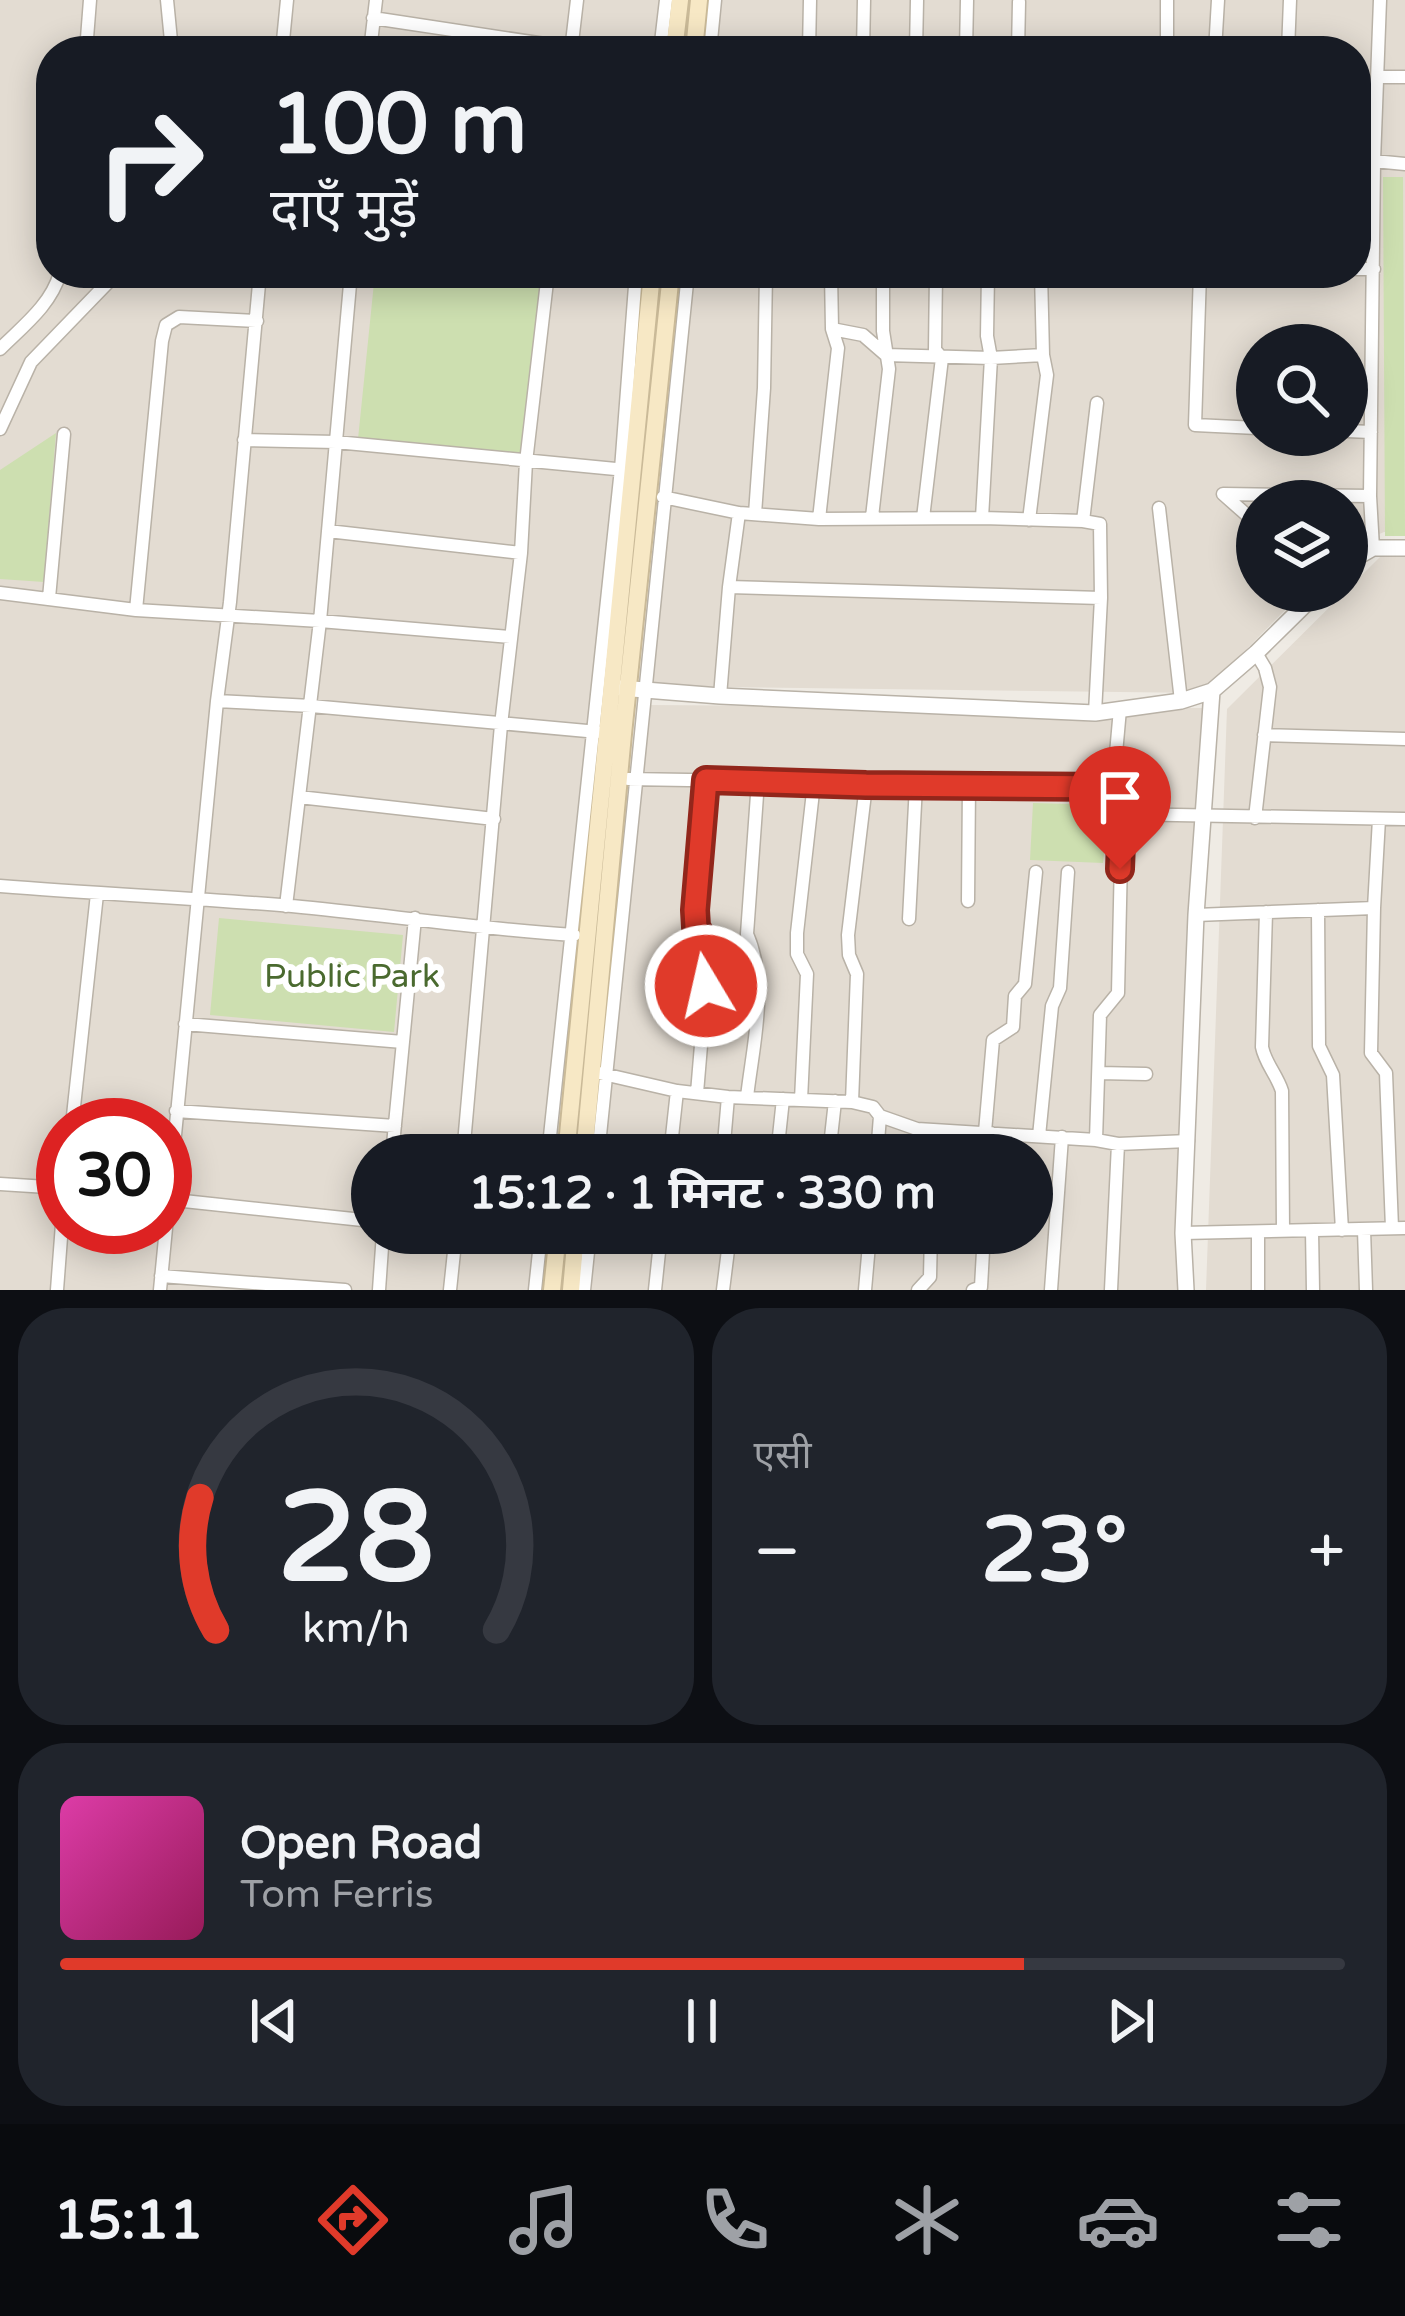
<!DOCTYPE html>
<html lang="hi">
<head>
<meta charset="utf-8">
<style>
  :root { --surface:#171b24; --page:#20242c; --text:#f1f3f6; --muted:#9ea1a6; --line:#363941; --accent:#e03a2a }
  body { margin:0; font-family:"Varela Round","Noto Sans Devanagari",sans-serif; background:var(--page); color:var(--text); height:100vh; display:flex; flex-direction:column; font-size:45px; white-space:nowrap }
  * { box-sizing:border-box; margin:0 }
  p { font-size:39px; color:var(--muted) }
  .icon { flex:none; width:66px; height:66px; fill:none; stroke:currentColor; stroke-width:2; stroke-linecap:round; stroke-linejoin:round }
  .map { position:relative; height:1290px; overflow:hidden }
  .panel { display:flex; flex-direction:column; gap:18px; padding:18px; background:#0d0f14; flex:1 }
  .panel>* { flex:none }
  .guide { position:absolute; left:36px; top:36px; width:1335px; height:252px; border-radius:48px; box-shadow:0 6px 30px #0003; background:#171b24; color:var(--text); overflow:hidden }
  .tools { position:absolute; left:1236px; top:324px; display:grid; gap:24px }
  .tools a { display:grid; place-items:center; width:132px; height:132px; border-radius:50%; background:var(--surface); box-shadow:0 6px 30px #0003; font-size:60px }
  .speed { position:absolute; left:36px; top:1098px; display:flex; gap:24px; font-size:60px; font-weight:700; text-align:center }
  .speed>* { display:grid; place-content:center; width:156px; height:156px; border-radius:50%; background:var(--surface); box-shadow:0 6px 30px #0003; line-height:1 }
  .speed .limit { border:18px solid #d22; background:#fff; color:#111 }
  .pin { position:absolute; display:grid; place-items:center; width:102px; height:102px; color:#fff; margin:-123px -51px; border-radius:50% 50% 50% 0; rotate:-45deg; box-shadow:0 0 12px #0007 }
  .pin .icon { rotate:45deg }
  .me { position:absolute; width:132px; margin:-66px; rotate:351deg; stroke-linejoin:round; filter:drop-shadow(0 0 9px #0008) }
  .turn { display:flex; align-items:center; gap:42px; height:252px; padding:0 36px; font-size:54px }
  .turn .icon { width:156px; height:156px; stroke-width:2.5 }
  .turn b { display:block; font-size:84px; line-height:102px }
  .big { font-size:90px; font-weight:700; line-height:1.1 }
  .panel .tile { flex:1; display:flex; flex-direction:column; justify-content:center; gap:18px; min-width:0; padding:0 42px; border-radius:48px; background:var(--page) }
  .panel .dial { align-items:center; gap:0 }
  .dial svg { height:312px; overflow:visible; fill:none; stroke:var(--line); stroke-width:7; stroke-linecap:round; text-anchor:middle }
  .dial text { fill:var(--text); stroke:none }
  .song { display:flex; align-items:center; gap:36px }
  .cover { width:144px; height:144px; border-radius:18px; background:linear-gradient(135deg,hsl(320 70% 55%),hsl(330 70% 35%)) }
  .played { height:12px; border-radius:6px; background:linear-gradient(90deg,var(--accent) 75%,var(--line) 75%) }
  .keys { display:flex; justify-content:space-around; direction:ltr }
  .heat { display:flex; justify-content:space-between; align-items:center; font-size:66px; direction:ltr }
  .panel .tiles { flex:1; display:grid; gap:18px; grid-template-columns:1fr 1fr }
  .tile:last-child { grid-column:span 2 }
  .trip { position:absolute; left:351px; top:1134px; width:702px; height:120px; border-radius:60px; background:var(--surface); box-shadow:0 6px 30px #0003; font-weight:700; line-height:120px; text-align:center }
  .tabs { display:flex; height:192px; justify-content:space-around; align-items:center; background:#090b0e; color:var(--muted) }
  .tabs .icon { width:84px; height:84px }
  .tabs .active { color:var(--accent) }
  .tabs b { font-size:54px; color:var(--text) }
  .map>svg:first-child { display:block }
  .residential { fill:#e3dcd2; fill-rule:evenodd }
  .green { fill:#cddfb0 }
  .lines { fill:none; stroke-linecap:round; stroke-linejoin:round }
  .minor-casing { stroke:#b9b2a7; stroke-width:15 }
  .tertiary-casing { stroke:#b9b2a7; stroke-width:18 }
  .secondary-casing { stroke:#caba98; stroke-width:20 }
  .minor { stroke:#fff; stroke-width:12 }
  .tertiary { stroke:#fff; stroke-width:15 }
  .secondary { stroke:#f7e8c5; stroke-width:16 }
  .route-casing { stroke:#92261b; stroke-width:30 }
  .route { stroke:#e03a2a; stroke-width:21 }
  .labels { text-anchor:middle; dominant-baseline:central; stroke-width:12; stroke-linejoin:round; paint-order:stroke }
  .park-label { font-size:33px; fill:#4a6a2f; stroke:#fff }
</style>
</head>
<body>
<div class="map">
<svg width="1405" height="1290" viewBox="0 0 1405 1290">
  <rect width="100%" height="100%" fill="#efebe4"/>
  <path class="residential" d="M0,0H688L684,51H51V273H664L574,1155H372V1233H566L561,1290H0ZM63,1125H165V1227H63Z
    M712,0H1405V532H1384L1347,548V501H1257V591H1304L1203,693L640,686L683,273H1356V51H706ZM1257,345H1347V435H1257Z
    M1405,552V1290H1206L1227,709L1380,557Z
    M647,705L1207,708L1187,1290H591L596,1233H1032V1155H604Z"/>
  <path class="green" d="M1403,172L1405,536H1385L1383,177H1403Z
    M375,273H543L526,456L358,439Z
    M56,433L44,582L0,579V470Z
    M1033,803L1109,805L1103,863L1030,860Z
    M219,918L403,935L394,1032L210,1015Z"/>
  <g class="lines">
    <defs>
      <path id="minor" d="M167,0L172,51
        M373,18L571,48
        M86,51L90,0
        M282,51L287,0
        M370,51L376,0
        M571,51L577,0
        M660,51L666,0
        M710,51L715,0
        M809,51L810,0
        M863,51L864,0
        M916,51L917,0
        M966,51L967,0
        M1018,51L1019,2
        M1167,51V0
        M1215,51L1218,0
        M1288,51L1290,0
        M1378,77H1405
        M1374,161L1405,164
        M1356,269H1374
        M1200,273L1195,425L1257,428
        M832,329L863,335L886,355L991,358L1043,355
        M0,349C23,326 51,305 60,273
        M0,429L31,362L117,273
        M1347,431L1371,432
        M244,440L336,442L626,470
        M663,497L739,513L819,519L982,518L1083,521L1100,524L1101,598L1095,713
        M1159,508L1181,701
        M755,514L764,388L766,273
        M872,517L889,369L883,331V273
        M923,518L942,358L935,350L936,273
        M982,518L991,358L987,336L988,273
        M819,519L838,348L832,329L831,273
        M1029,520L1047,375L1043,355L1041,273
        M1083,521L1097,403
        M1257,524L1223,494L1370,496
        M328,531L521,553
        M1373,548L1370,496L1374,161L1380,0
        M729,587L1101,598
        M0,593L136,610L320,621L511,637
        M49,598L64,434
        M136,610L162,341L166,325L179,317L257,321
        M720,696L729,587L739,513
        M217,701L311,706L598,732
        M1264,735L1405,739
        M628,779L1113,787
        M299,797L494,819
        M1122,814L1405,819
        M1255,818L1270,687L1265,668L1256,653
        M0,886C97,894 195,898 292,906C386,915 480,929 574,935
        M968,901L969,784
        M286,906L320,621L351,273
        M1374,908L1379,819
        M1318,910L1319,1046L1333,1075L1342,1230
        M1266,912L1262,1047C1265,1063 1277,1075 1282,1091L1283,1231
        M1196,915L1374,908L1371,1053L1386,1073L1392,1228
        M909,919L916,785
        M185,1024L403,1042
        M599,1073L677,1091L728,1097L852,1102L873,1107L880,1116L917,1129L1096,1140L1118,1144L1188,1141
        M1099,1073L1146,1074
        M697,1093L709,950L696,927L695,910L706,780
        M747,1097C753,1044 769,985 747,934L758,781
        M801,1100L807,974L797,954V933L814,783
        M852,1102L857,974L849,955L848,935L866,785
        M176,1111L395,1126
        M72,1125L97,894
        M985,1132L993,1040L1013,1027L1015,996L1025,984L1036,872
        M1039,1136L1052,1006L1060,988L1068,872
        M1096,1140L1100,1015L1118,993L1122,814L1113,787L1120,709
        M392,1155L415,918
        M463,1155L501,725L521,553L526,462L548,273
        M548,1155L621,469L636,273
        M598,1155L688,273
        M670,1155L677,1091
        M723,1155L728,1097
        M777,1155L783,1099
        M829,1155L835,1101
        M877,1155L880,1116
        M933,1155V1130
        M990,1155L991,1133
        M0,1184L63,1188
        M165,1199L372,1221
        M1364,1230L1366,1290
        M1312,1231L1313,1290
        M721,1233L730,1234L723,1290
        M1183,1233L1405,1228
        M161,1276L345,1290
        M57,1290L63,1211
        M160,1290L217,701L230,602L260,273
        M379,1290L383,1233
        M450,1290L456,1233
        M535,1290L541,1233
        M584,1290L590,1233
        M655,1290L661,1233
        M865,1290L870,1233
        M918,1290L930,1277L931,1233
        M973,1290L981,1287L984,1233
        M1051,1290L1062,1137
        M1111,1290L1118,1144
        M1258,1290V1232"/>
      <path id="tertiary" d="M1347,563L1373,548H1405
        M620,688L720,696L1095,713L1181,701L1212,691L1256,653L1319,591
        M1186,1290L1183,1233L1196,915L1212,691"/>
      <path id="secondary" d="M674,51L680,0
        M694,51L699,0
        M566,1155L652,273
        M584,1155L623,734L671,273
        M552,1290L558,1233
        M571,1290L576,1233"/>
    </defs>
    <use href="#minor" class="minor-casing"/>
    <use href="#tertiary" class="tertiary-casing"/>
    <use href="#secondary" class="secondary-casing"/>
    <use href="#minor" class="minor"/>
    <use href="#tertiary" class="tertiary"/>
    <use href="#secondary" class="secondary"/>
  </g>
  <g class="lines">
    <defs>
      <path id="route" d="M706,986L709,950L696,927L695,910L706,780L866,785L1113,787L1122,814L1120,869"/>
    </defs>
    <use href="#route" class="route-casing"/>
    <use href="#route" class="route"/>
  </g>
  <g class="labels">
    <g class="park-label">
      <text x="352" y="976">Public Park</text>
    </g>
  </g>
</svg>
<div class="tools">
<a><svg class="icon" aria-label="search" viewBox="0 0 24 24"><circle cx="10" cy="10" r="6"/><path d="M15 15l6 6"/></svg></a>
<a><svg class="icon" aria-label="layers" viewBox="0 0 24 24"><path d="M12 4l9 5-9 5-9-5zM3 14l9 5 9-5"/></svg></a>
</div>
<div class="speed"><div class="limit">30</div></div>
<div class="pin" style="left:1120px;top:869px;background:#d93025"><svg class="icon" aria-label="arrive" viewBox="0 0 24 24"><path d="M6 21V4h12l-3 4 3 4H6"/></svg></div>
<svg class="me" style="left:706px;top:986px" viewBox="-20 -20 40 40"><circle r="17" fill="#e03a2a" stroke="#fff" stroke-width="3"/><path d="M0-11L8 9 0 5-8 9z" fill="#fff"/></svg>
<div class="trip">15:12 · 1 मिनट · 330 m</div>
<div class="guide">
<div class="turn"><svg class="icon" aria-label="right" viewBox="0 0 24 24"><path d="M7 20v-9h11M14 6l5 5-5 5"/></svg><div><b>100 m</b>दाएँ मुड़ें</div></div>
</div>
</div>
<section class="panel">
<div class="tiles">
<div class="tile dial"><svg viewBox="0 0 100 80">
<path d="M14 69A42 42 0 1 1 86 69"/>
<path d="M14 69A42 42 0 0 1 10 35" stroke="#e03a2a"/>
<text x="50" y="56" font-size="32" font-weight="700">28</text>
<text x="50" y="72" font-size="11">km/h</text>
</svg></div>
<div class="tile"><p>एसी</p>
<div class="heat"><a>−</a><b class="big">23°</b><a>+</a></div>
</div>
<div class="tile">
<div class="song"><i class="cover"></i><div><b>Open Road</b><p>Tom Ferris</p></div></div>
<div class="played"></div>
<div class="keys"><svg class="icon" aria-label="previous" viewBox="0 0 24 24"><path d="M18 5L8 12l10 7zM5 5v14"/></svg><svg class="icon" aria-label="pause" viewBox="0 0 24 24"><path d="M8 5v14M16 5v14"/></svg><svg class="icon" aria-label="next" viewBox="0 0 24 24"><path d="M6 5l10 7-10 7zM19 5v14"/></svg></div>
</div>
</div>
</section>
<nav class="tabs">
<b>15:11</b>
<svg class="icon active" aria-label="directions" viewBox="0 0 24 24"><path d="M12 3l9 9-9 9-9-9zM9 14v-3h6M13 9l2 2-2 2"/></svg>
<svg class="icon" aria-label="music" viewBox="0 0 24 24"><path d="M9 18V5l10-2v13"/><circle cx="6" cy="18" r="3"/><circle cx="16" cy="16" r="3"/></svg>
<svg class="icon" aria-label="phone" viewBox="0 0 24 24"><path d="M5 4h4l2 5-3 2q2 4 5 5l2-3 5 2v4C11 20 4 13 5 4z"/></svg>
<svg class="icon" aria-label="climate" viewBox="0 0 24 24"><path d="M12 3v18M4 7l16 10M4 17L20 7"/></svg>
<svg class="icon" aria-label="car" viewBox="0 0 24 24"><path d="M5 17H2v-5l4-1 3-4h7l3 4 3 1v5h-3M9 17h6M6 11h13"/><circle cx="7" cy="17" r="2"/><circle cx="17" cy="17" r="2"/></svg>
<svg class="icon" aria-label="filters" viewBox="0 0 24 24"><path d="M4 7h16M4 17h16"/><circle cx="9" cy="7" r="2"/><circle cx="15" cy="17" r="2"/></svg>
</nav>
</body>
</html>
